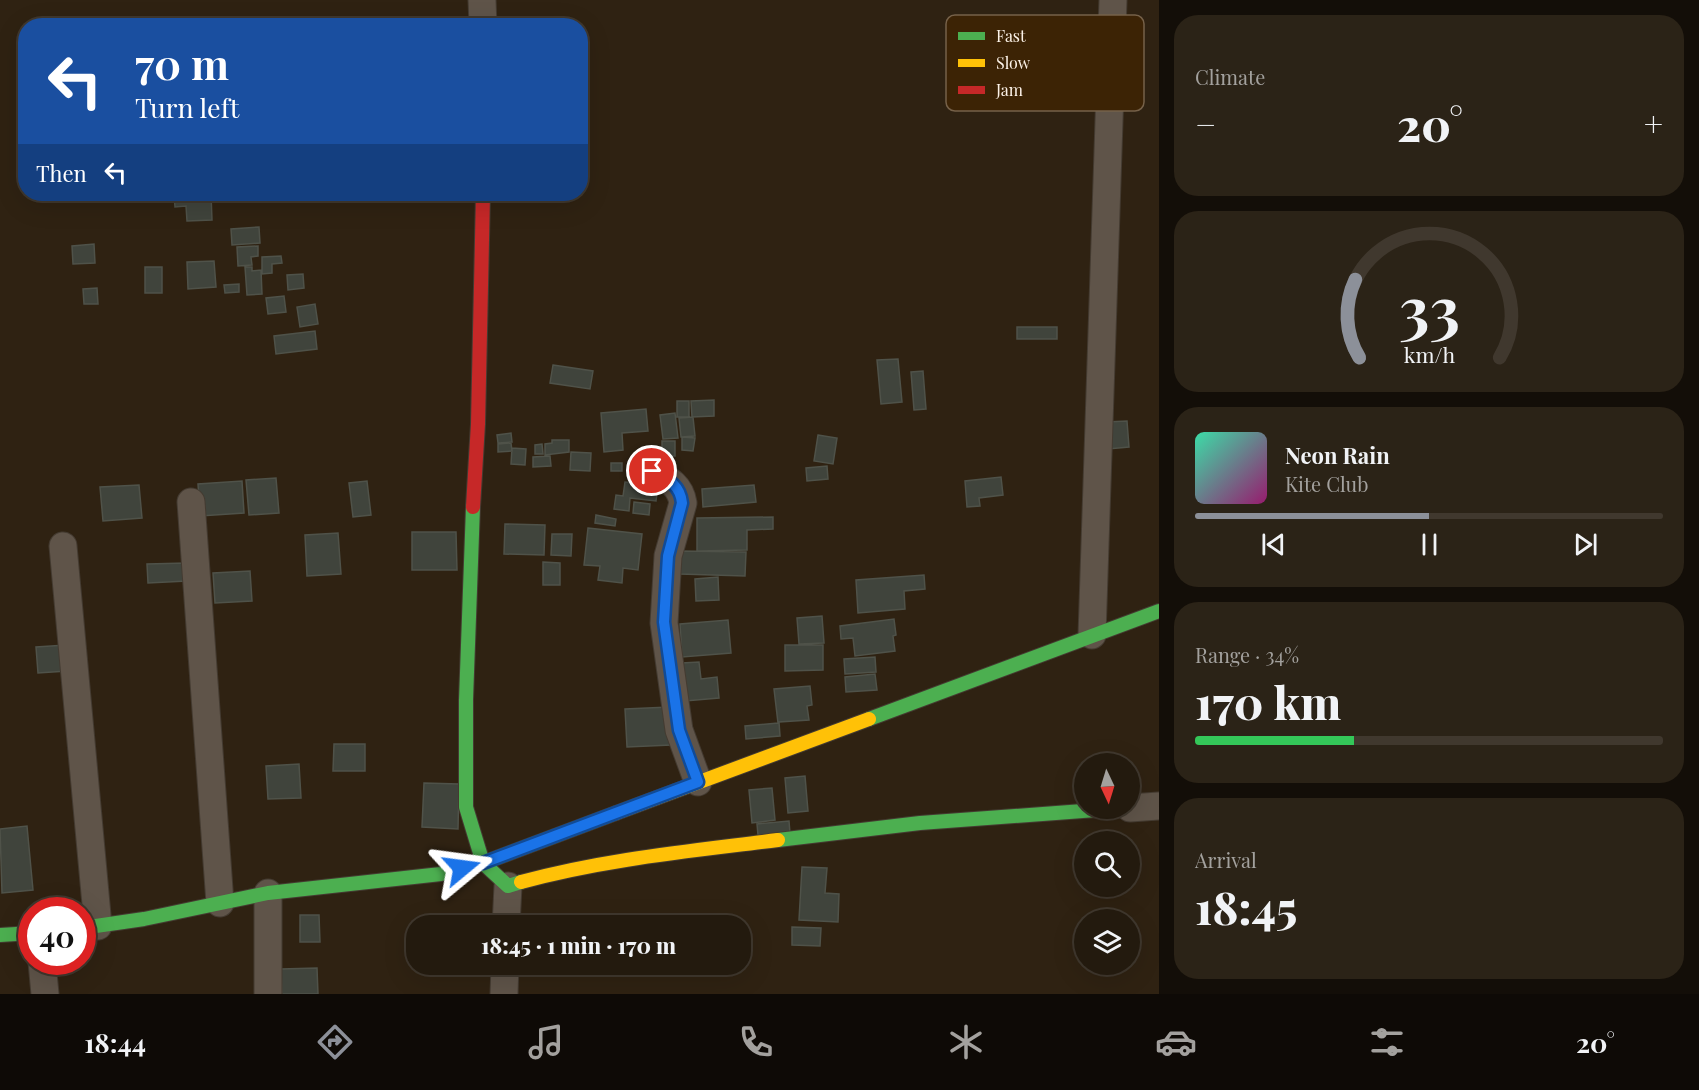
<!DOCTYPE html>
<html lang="en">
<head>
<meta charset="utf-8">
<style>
  :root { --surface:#231a0e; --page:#2b2317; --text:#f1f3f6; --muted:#a3a19e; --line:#40382e; --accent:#8c9099 }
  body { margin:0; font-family:"Playfair Display",serif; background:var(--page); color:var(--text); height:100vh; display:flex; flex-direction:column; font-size:22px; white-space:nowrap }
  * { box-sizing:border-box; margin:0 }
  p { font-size:20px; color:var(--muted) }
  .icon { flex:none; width:33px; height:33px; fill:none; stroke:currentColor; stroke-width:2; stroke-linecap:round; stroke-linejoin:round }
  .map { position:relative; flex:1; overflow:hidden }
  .sheet { display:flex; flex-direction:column; gap:15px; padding:15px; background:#130e08; width:540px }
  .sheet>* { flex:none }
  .banner { position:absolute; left:18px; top:18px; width:570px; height:183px; border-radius:24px; box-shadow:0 6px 24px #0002,0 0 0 2px var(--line); background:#1a4fa0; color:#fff; overflow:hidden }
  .needle { width:39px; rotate:176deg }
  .buttons { position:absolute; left:1074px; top:753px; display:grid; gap:12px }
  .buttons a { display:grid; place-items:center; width:66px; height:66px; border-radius:50%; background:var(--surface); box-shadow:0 6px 24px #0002,0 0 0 2px var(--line); font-size:30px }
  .speed { position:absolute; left:18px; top:897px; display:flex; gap:12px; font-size:30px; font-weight:700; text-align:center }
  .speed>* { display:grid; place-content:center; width:78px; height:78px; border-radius:50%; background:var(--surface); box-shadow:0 6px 24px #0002,0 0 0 2px var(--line); line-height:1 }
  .speed .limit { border:9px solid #d22; background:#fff; color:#111 }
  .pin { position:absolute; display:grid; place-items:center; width:51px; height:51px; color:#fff; margin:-26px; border:3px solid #fff; border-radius:50%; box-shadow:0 2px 6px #0007 }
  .me { position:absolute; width:66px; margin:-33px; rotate:74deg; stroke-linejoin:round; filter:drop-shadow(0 0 4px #0008) }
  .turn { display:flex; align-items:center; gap:21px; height:126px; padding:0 18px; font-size:27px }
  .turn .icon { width:78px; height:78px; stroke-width:2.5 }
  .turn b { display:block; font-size:42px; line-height:51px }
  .then { display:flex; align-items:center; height:57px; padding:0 18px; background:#0003; gap:12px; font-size:22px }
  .big { font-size:45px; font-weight:800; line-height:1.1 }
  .sheet .tile { flex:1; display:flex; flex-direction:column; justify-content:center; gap:9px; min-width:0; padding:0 21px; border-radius:24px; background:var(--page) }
  .sheet .dial { align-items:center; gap:0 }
  .dial svg { height:156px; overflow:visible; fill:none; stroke:var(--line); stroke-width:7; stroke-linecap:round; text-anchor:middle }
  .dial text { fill:var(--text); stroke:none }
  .song { display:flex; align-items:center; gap:18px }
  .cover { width:72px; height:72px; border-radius:9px; background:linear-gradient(135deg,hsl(160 70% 55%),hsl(320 70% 35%)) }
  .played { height:6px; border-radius:3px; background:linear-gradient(90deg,var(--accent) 50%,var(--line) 50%) }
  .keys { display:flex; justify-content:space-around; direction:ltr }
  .heat { display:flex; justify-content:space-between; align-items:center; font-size:33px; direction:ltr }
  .charge { height:9px; border-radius:4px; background:linear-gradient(90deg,#34c759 34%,var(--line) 0) }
  .trip { position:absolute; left:406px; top:915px; width:345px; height:60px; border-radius:24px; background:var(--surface); box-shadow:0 6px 24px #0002,0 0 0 2px var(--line); font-weight:800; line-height:60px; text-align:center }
  .tabs { display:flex; height:96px; justify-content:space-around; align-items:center; background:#0e0a06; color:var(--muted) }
  .tabs .icon { width:42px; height:42px }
  .tabs .on { color:var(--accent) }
  .tabs b { font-size:27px; color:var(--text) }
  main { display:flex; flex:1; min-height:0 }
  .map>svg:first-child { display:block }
  .building { fill:#40443c; stroke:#4f5249; stroke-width:1.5 }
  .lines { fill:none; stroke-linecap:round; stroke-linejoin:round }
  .street-casing { stroke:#443b31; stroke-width:29 }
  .fast-casing { stroke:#443b31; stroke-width:16 }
  .slow-casing { stroke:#443b31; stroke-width:16 }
  .jam-casing { stroke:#443b31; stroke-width:16 }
  .street { stroke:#5f5449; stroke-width:27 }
  .fast { stroke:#4caf50; stroke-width:14 }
  .slow { stroke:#ffc107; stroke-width:14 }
  .jam { stroke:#c62828; stroke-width:14 }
  .route-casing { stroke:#114b97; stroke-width:15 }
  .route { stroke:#1a73e8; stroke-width:10 }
  .key { fill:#3c2305; stroke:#766149; stroke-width:1.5 }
  .key-label { font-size:16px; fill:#fdf3e9 }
</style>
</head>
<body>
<main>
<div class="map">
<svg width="1159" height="994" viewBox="0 0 1159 994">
  <rect width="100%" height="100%" fill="#2f2212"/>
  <path class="building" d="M82,194H105V197L82,198Z
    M174,194H211L212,220L187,221L186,206L175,207Z
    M259,227L260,243L232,245L231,229Z
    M94,244L95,263L73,264L72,246Z
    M258,246V256L251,257L252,265L238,266L237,247Z
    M281,256L282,263L272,264V273L262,274V257Z
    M214,261L216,287L188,289L187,262Z
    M145,267H162V293H145Z
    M245,267H252V271L261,270L262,294L247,295Z
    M303,274L304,288L288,290L287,275Z
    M239,284V292L225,293L224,285Z
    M97,288L98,304H84L83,289Z
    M284,296L286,312L268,314L266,298Z
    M315,304L318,324L300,327L297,307Z
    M1017,327H1057V339H1017Z
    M315,331L317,349L276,354L274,336Z
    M898,359L902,402L881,404L877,360Z
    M553,365L593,371L590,389L550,383Z
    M923,371L926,409L914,410L911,372Z
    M714,400V416L692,417L691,401Z
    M677,401H689V417H677Z
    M646,409L648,431L622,433L623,450L604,452L601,413Z
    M675,413L678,438L663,439L660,415Z
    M693,417L695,436L681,437L679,418Z
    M1127,421L1129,447L1108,449L1106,422Z
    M511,433L512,442L498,443L497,435Z
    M818,435L837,438L833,464L814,461Z
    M682,437L695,438L693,451L682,450Z
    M552,440H569V452L545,455V444L552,443Z
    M662,441H675V456H662Z
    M511,443L512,451L498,452V444Z
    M542,444L543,454H535V445Z
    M512,448L526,449L525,465L511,464Z
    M571,452L591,453L590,471L570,470Z
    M550,456L551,466L533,467V457Z
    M611,463H622V471H611Z
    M827,466L828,479L807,481L806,468Z
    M1001,477L1003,495L979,498L980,506L967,507L965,481Z
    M276,478L279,513L249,515L246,480Z
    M242,481L244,513L200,516L198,484Z
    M367,481L371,515L353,517L349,483Z
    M625,482L658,486L656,501L630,498L629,511L614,509L616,495L623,496Z
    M139,485L142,518L103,521L100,487Z
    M754,485L756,502L703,507L702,489Z
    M634,502L650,504L649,515L633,513Z
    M596,515L616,519L615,526L595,523Z
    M773,517V529L747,530V550L697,551V518Z
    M505,524L545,525L544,555L504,554Z
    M588,528L642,534L638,570L623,568L622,583L598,580L600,566L584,565Z
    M412,532H456L457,570H412Z
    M338,533L341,574L307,576L305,535Z
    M552,534H572L571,556L551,555Z
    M680,551L746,552L745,576L680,574Z
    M543,562L560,563V585H543Z
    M186,563L187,581L148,583L147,564Z
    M250,571L252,601L215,603L213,573Z
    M924,575L925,589L904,591L905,609L858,613L856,580Z
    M718,577L719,600L696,601L695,579Z
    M822,616L824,643L799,644L797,618Z
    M894,619L896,635L893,636L895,651L855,656L853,638L841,639L840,626Z
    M728,620L731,653L682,657L680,624Z
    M66,645L67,671L38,673L36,647Z
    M785,645H823V670L785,671Z
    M875,657L876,672L845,674L844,659Z
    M699,662L701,679L717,677L719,698L685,701L682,663Z
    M875,674L877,690L846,692L845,677Z
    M810,686L812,705L807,706L809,720L779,722L780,736L746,739L745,726L778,723L774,689Z
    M669,707L671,745L627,747L625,709Z
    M334,744H365V771H333Z
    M299,764L301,798L268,799L266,766Z
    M805,776L808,811L788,813L785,778Z
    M424,783L459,784L458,829L422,827Z
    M772,788L775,820L752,823L749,790Z
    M789,821L790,833L758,835L757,824Z
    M27,826L33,890L2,893L0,829Z
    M802,867L827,868L825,893L839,894L838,922L799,920Z
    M300,915H319L320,942H300Z
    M792,927L821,928L820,946L792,945Z
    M564,964H598V967L564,966Z
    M317,968L318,994H282L281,969Z"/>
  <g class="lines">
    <defs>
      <path id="street" d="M482,0L483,26
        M652,471C667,479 680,484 683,503L668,556L664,623L679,730L698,782
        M191,502L220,903
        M63,546L98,926
        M1092,635L1113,0
        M1130,808L1159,806
        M268,893V994
        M506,926L508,886
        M42,962L45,994
        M504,994L505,964"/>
      <path id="fast" d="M473,507L466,700V807L483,863L508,886L521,882
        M869,719L1159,611
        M778,840L920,823L1123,808
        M82,928L144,919L268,893L441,874L483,863L616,813
        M0,935L32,933"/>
      <path id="slow" d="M616,813L869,719
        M521,882C605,859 692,851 778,840"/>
      <path id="jam" d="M473,507L478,424L483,194"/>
    </defs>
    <use href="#street" class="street-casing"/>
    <use href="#fast" class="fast-casing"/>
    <use href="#slow" class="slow-casing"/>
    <use href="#jam" class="jam-casing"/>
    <use href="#street" class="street"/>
    <use href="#fast" class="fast"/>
    <use href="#slow" class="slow"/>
    <use href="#jam" class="jam"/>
  </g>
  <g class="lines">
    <defs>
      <path id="route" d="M462,868L483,863L698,782L679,730L664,622L668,556L682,503C680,484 667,479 652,471"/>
    </defs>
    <use href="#route" class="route-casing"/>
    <use href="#route" class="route"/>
  </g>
  <rect x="946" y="15" width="198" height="96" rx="9" class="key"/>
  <rect x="958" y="32" width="27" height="8" fill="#4caf50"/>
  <rect x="958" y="59" width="27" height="8" fill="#ffc107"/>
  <rect x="958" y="86" width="27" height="8" fill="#c62828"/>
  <g class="key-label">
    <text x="996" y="42">Fast</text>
    <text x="996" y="69">Slow</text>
    <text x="996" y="96">Jam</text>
  </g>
</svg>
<div class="buttons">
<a><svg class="needle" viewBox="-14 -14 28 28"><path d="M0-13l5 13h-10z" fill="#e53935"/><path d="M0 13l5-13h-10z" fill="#a3a19e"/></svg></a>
<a><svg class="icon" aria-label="search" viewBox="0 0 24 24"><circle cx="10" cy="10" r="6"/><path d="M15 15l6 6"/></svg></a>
<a><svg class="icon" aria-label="layers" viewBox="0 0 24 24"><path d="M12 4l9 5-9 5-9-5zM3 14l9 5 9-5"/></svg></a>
</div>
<div class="speed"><div class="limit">40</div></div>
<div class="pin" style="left:652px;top:471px;background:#d93025"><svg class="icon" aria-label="arrive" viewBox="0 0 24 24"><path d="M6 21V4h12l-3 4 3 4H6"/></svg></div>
<svg class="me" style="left:462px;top:868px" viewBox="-20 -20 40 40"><path d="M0-17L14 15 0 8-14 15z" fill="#1a73e8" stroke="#fff" stroke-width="4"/></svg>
<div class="trip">18:45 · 1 min · 170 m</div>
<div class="banner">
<div class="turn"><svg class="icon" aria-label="left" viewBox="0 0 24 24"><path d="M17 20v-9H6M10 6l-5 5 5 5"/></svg><div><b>70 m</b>Turn left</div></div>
<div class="then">Then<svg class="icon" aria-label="left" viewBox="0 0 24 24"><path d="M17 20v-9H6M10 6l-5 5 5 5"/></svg></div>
</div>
</div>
<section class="sheet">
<div class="tile"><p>Climate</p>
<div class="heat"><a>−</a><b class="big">20°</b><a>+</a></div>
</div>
<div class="tile dial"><svg viewBox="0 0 100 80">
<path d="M14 69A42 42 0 1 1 86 69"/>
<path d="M14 69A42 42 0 0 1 12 29" stroke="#8c9099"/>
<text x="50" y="56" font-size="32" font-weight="700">33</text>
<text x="50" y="72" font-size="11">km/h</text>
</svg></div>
<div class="tile">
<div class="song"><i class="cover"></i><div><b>Neon Rain</b><p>Kite Club</p></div></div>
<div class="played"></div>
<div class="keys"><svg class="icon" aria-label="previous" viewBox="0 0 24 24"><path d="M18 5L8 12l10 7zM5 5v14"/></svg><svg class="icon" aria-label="pause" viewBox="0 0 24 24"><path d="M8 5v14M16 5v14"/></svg><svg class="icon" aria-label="next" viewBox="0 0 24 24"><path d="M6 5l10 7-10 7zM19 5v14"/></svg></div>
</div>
<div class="tile"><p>Range · 34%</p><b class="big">170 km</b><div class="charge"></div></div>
<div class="tile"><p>Arrival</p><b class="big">18:45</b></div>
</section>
</main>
<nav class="tabs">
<b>18:44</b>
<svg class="icon on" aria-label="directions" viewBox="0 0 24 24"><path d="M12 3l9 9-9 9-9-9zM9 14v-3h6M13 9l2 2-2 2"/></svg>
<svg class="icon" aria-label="music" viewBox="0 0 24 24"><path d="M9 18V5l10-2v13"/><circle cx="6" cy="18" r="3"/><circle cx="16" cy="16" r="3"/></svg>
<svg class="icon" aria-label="phone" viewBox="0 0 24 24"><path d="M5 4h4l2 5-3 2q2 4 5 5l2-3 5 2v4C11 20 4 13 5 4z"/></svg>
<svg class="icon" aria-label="climate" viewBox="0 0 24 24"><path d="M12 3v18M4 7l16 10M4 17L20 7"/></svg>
<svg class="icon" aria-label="car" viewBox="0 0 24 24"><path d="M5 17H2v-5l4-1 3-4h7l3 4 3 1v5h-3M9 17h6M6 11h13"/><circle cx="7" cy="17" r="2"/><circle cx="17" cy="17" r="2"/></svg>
<svg class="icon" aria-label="filters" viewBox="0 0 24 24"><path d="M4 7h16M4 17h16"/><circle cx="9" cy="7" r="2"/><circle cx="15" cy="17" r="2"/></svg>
<b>20°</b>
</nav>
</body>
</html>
